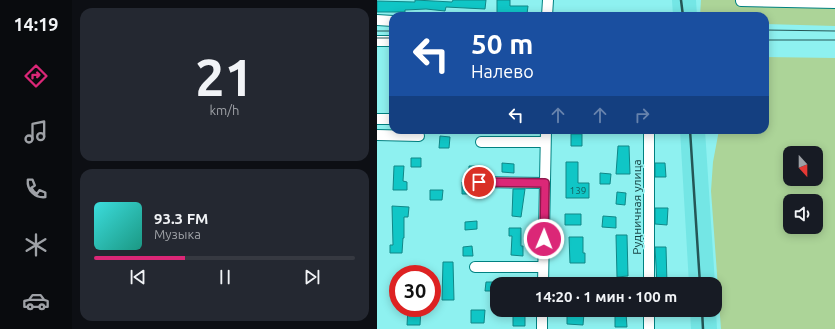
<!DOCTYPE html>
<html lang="ru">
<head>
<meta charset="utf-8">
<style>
  :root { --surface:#171b24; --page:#242831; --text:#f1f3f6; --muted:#9ea1a6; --line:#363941; --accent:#db2777 }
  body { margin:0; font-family:Ubuntu,sans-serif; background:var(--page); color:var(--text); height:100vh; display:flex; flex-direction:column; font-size:15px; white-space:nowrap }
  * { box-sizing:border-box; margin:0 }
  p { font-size:13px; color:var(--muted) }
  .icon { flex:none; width:22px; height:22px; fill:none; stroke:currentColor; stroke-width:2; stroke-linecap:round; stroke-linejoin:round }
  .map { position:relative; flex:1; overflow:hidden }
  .sheet { display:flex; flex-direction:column; gap:8px; padding:8px; background:#0d0f14; width:305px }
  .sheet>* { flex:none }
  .top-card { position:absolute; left:12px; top:12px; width:380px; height:122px; border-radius:12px; box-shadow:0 2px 10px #0003; background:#1a4fa0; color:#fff; overflow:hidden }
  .needle { width:26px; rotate:159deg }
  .buttons { position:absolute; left:406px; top:146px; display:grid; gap:8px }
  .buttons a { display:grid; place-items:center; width:40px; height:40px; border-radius:8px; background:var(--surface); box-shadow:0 2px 10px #0003; font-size:20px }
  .speed { position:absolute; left:12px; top:265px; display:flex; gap:8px; font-size:20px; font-weight:700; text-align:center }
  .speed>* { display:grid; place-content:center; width:52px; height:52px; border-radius:50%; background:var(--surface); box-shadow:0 2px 10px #0003; line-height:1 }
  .speed .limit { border:6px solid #d22; background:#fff; color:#111 }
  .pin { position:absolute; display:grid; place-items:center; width:34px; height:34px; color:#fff; margin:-17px; border:2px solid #fff; border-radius:50%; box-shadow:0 1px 4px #0007 }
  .me { position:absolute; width:44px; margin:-22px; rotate:1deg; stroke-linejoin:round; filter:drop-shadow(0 0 3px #0008) }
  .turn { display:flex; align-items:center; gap:14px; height:84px; padding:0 16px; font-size:18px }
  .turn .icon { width:52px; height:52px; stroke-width:2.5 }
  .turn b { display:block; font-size:28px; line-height:34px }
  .lanes { display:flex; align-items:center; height:38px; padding:0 16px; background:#0003; justify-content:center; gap:20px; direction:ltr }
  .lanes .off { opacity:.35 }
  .sheet .widget { flex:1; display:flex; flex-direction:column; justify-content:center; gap:6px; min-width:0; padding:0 14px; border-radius:12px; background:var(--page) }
  .sheet .dial { align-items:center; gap:0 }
  .dial b { font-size:52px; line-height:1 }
  .song { display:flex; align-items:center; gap:12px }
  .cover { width:48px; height:48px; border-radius:6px; background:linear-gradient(135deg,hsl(180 70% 55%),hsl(170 70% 35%)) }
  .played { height:4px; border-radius:2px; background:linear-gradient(90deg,var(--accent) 35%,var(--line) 35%) }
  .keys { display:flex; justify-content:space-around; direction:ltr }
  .trip { position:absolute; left:113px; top:277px; width:232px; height:40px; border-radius:12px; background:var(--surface); box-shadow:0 2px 10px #0003; font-weight:700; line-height:40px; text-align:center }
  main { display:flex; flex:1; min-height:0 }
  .menu { display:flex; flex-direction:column; width:72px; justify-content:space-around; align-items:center; background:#090b0e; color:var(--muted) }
  .menu .icon { width:28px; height:28px }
  .menu .active { color:var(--accent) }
  .menu b { font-size:18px; color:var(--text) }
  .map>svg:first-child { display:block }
  .built { fill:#74e6e5 }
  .green { fill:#acd498; fill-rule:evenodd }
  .building { fill:#10c6c6; stroke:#108787 }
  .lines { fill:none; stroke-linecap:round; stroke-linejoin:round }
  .minor-casing { stroke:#008181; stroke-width:12 }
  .minor { stroke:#fff; stroke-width:10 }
  .tram { stroke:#245656; stroke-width:1 }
  .rail { stroke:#245656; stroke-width:2.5 }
  .route-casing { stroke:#8e194d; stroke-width:10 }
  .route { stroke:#db2777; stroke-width:7 }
  .labels { text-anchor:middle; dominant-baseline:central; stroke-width:3.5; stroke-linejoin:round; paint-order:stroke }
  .number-label { font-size:10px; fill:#136161 }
  .street-label { font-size:12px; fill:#143f3f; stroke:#8ef1f0 }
</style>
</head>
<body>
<main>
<nav class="menu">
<b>14:19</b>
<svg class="icon active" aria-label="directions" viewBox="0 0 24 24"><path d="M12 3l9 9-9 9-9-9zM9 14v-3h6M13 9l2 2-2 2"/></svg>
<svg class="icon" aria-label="music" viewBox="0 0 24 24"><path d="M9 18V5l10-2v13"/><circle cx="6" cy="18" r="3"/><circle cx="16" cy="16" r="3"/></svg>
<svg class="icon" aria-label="phone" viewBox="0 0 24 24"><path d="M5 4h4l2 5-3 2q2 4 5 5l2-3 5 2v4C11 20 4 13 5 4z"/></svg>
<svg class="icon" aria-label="climate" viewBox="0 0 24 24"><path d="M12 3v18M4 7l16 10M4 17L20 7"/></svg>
<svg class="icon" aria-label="car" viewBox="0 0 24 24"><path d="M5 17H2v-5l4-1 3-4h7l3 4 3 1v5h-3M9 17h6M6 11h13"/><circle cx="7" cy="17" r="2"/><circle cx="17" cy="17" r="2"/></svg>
</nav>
<section class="sheet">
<div class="widget dial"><b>21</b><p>km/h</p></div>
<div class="widget">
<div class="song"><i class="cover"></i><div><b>93.3 FM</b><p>Музыка</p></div></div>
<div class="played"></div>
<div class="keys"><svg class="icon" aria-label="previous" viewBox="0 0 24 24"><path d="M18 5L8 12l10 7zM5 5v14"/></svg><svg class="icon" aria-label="pause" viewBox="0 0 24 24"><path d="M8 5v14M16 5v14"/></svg><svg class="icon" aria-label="next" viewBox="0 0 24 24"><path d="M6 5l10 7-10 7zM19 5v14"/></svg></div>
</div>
</section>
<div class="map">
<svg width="458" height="329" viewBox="0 0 458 329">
  <rect width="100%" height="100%" fill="#8ef1f0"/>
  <path class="built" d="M295,0H319L320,16H296Z
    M303,130H328L338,284H312Z
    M338,291L340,329H314L313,310H338Z"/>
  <path class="green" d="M324,0H458V26L388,24V16H323Z
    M388,57L458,58V329H344L334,191L336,162L342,130H388ZM413,153H439V179H413ZM413,201H439V227H413Z"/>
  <path class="building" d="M38,0L75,2L76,0H109L108,9L69,7L68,11L49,9L28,10V12H0V1L38,2Z
    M120,0H133V6H151L150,14L133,13V16H120Z
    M194,134H205V146H194Z
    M63,136L73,137L72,148H62Z
    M241,146H252L253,174H239Z
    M34,158H44V167H34Z
    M189,162H201V183H212V198H189Z
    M125,163L137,164V173L125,172Z
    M278,163H288L289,177H278Z
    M17,166H27L26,181L30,182V190H16Z
    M92,166H101V174H99L96,182L99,187L98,194H85V182H92Z
    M223,173L234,174L233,184H223Z
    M136,189H148L144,217L135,216Z
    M53,190H66L65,200H53Z
    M240,192L249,193L248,205L239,204Z
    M15,206L32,207L31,217H27V238H26L25,253H13V245H16Z
    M278,208H291L290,225L278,224Z
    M188,214H204V225H188Z
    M226,216L239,217V228L225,227Z
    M100,221V229L88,230V222Z
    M132,228H144V246H146V256L134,255L135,236H132Z
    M239,235H250L251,276L240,277Z
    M192,237H206V253H208V263H193Z
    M95,246L96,256H86V247Z
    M278,247H289L290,284H280Z
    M66,262H76L77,300H65Z
    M109,282H120V291H108Z
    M31,308H44L43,325H30Z
    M94,310H108L107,323H94Z
    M190,312L207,313L206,325L190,324Z
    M249,313L250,327H238V314Z
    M136,314H148V326H136Z"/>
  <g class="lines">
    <defs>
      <path id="minor" d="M364,1L458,3
        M170,16L171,0
        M0,20L16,21
        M0,41H16
        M0,119H16
        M0,135L42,136
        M104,142H168
        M102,182L168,183
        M98,267H166
        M166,284L169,130
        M272,284V130
        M165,329V310
        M272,329V310"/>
    </defs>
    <use href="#minor" class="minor-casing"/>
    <use href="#minor" class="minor"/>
    <path class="tram" d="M388,30L458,31
      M0,31H16
      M0,38H16
      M388,40H458"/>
    <path class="rail" d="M304,0L306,16
      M313,130L323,284
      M325,310L326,329"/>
  </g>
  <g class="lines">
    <defs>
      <path id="route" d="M102,182L168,183L167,239"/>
    </defs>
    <use href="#route" class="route-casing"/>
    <use href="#route" class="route"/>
  </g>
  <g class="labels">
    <g class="number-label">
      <text x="201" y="190">139</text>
    </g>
    <g class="street-label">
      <text transform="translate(259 207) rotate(-90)">Рудничная улица</text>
    </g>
  </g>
</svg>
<div class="buttons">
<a><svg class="needle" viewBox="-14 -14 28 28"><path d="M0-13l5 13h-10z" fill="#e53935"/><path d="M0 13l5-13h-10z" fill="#9ea1a6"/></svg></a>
<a><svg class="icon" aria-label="sound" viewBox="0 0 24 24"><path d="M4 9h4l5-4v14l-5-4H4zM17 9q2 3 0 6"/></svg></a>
</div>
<div class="speed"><div class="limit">30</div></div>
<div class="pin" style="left:102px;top:182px;background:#d93025"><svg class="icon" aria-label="arrive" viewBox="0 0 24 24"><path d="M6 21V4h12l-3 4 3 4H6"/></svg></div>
<svg class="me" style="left:167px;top:239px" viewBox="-20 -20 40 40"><circle r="17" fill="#db2777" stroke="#fff" stroke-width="3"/><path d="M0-11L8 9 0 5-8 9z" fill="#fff"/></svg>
<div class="trip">14:20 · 1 мин · 100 m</div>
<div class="top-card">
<div class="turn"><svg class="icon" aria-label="left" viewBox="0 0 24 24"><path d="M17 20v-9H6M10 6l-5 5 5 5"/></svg><div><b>50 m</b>Налево</div></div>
<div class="lanes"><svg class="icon" aria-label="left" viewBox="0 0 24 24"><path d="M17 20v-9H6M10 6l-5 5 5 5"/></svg><svg class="icon off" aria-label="ahead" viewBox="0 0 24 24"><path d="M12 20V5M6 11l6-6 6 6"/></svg><svg class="icon off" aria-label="ahead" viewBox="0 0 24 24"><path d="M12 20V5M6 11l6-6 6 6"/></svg><svg class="icon off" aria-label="right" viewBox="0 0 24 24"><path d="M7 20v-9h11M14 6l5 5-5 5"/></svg></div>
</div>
</div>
</main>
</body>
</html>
